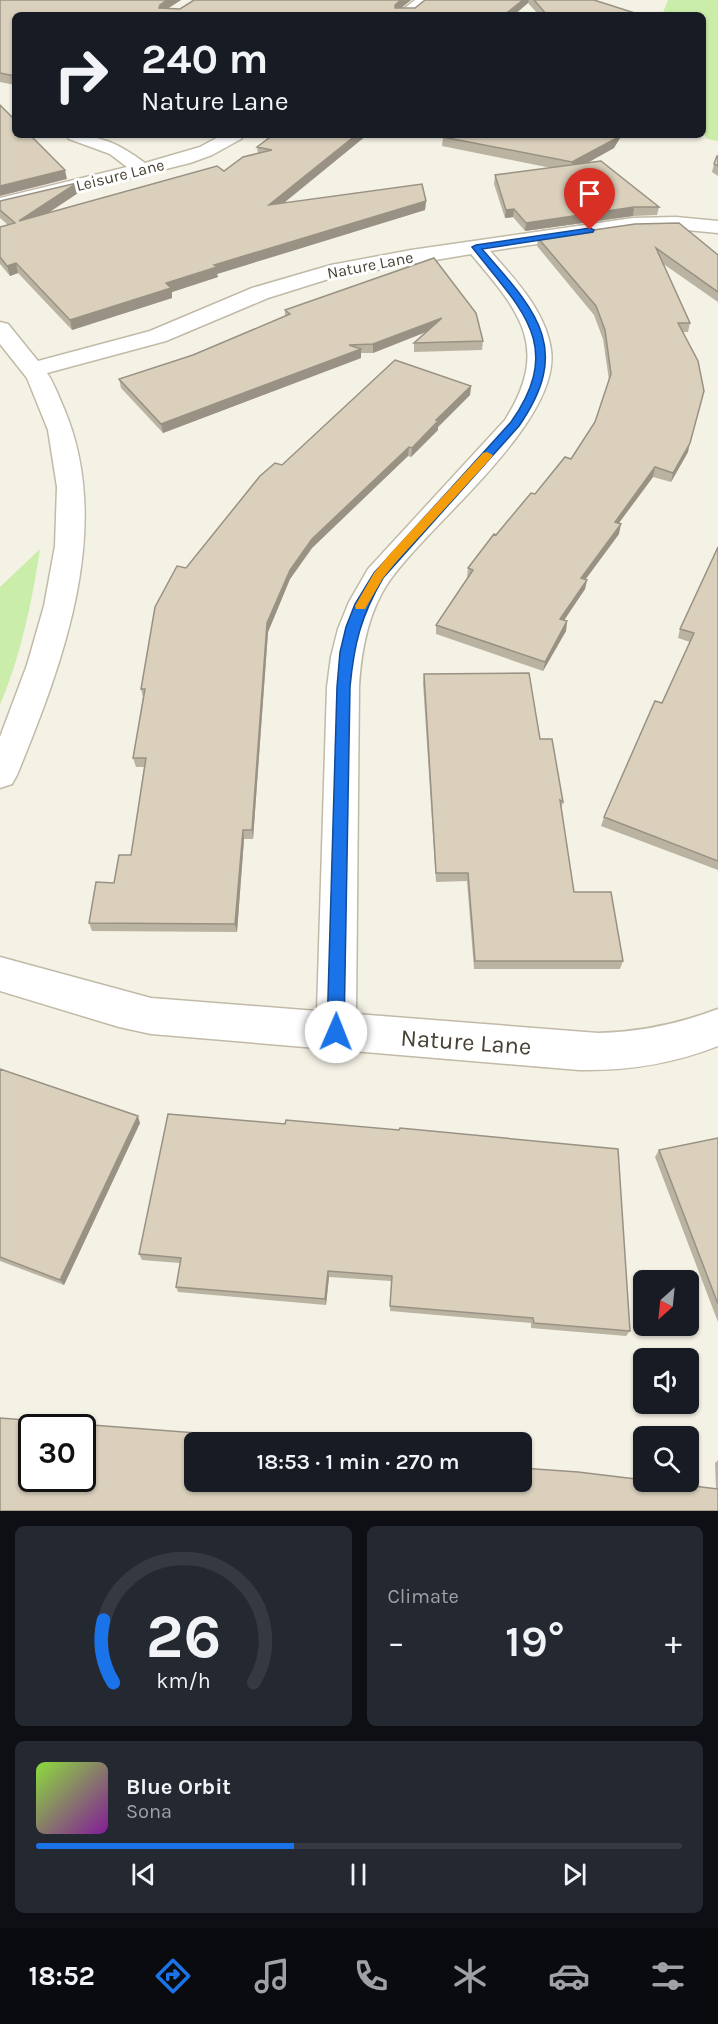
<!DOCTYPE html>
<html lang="en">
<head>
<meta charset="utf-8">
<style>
  :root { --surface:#171b24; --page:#242831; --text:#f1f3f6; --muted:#9ea1a6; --line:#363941; --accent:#1a73e8 }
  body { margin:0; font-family:Karla,sans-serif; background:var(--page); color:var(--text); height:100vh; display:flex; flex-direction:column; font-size:22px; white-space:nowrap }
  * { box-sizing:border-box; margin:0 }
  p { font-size:20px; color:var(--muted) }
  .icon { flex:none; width:33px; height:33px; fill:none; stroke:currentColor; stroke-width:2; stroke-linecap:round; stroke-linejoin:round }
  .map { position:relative; height:1511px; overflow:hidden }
  .side { display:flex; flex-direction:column; gap:15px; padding:15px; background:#0d0f14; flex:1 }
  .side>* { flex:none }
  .hud { position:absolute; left:12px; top:12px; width:694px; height:126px; border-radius:9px; box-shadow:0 2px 4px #0004; background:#171b24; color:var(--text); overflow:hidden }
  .needle { width:39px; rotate:207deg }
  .fabs { position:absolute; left:633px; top:1270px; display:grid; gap:12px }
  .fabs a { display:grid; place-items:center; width:66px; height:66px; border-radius:9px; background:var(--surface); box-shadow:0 2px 4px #0004; font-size:30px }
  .speed { position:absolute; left:18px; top:1414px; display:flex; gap:12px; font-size:30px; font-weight:700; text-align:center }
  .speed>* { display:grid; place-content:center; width:78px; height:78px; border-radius:50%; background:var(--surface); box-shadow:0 2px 4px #0004; line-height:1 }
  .speed .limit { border:3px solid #111; border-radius:9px; background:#fff; color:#111 }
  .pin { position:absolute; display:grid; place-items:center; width:51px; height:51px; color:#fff; margin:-62px -26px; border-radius:50% 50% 50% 0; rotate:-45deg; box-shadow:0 0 6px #0007 }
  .pin .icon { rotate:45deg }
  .me { position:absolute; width:66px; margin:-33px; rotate:1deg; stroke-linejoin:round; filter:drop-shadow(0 0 4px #0008) }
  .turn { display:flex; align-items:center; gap:21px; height:126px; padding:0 30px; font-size:27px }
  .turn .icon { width:78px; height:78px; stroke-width:2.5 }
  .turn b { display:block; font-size:42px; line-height:51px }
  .big { font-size:45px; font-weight:600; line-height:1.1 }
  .side .tile { flex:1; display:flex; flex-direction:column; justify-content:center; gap:9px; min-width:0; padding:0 21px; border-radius:9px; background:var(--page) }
  .side .dial { align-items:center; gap:0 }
  .dial svg { height:156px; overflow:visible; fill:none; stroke:var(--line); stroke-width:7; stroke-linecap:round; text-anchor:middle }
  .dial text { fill:var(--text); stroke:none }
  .song { display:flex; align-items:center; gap:18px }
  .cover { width:72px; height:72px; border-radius:9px; background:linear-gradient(135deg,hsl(90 70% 55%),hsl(290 70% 35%)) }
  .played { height:6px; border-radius:3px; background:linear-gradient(90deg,var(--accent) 40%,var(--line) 40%) }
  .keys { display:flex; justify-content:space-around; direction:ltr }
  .heat { display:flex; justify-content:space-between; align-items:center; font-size:33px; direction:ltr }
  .side .tiles { flex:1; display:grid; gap:15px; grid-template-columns:1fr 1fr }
  .tile:last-child { grid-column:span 2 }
  .trip { position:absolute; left:184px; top:1432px; width:348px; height:60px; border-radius:9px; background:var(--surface); box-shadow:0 2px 4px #0004; font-weight:600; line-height:60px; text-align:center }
  .tab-bar { display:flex; height:96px; justify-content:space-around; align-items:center; background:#090b0e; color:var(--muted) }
  .tab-bar .icon { width:42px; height:42px }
  .tab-bar .active { color:var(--accent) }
  .tab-bar b { font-size:27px; color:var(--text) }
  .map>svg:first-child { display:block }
  .green { fill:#caedaa }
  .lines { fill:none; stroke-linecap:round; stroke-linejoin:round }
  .street-casing { stroke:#c1baa7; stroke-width:3 }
  .street { fill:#fff; fill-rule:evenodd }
  .wall { fill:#bbb3a2 }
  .shaded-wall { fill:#999284 }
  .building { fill:#dad0bc; stroke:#999284; stroke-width:1.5; fill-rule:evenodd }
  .route { fill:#1a73e8; stroke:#114b97; stroke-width:1.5 }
  .slow { fill:#f59e0b }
  .labels { text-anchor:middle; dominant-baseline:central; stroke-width:6; stroke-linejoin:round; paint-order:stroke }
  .far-street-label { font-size:16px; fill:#484134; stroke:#fff }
  .near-street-label { font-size:24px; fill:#484134; stroke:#fff }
</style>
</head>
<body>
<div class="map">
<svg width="718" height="1511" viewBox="0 0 718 1511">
  <rect width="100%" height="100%" fill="#f4f1e5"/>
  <path class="green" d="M668,0H718V141L707,139L704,134V15H662Z
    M40,549C32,602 21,655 0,705V587Z"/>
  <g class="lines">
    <defs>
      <path id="street" d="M415,0H431L413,15H396Z
        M66,135C100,135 118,143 145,163L200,147L222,135H244L241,139L212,155L190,163L0,210V198L127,167L110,154L69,139Z
        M676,217L718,221V233L676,229L633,230L490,251C515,279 546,312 551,350C561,423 428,524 388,583C368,613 361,651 359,687L356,1014L598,1033C641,1032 678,1024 718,1009V1046C672,1064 628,1071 579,1070L151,1034L119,1027L0,991V957L151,998L317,1011L327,687L331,657L338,629L349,602L368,569L505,420C551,347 520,312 471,254L335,277L268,298L166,341L47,373C54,383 58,395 63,406C115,525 63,663 17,775L12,784L0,788V737L27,665L44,606L55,546L57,487L48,430L27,378L0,344V322L8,324L38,361L150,331L252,288L331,265L411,250L633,218Z"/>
    </defs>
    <use href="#street" class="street-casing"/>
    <use href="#street" class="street"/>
  </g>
  <path class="wall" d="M0,0H181L168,8L180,9L194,0H411L401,8H415L425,0H594L641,15H539L528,3L514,15H15V85L0,82Z
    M273,135H367L284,203L426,201L425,210L217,274L218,277L172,292V298L72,330L18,273L10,276L0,264V227L8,225L0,218V201L78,193L48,213L224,171L258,154L257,147Z
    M443,137L614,148L587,163L659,207L657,215L633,216L525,231L513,217L505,218L494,184L495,175L551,168L442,146Z
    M718,156V176L712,172L714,164Z
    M538,238L718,255V302L662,263L690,323L688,332H682L688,452L671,482L653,477L618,524L619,534L585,579L587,580L585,589L564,620L567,621L566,631L543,671L436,634V625L468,577H467L468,568L496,535L535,494L571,459L595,422L609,380L603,339L594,315L537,246Z
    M285,310L483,341L482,350L414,352V343L426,332L373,353H361V358L163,433L121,388L119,379L193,355L285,316Z
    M471,386L470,395L438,427V430L411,457L408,456L312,548L290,579L268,632L253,839H244L237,932L92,931L89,923L114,883L131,855L144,767H136L133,758L143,697L141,689L186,568L282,465Z
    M718,547V870L601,826L604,817L662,703L690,642L678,638L680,629Z
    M424,674L540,739L563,802L561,810L574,892L623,961L620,969H474L467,881L436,882L423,683Z
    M0,1069L140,1123L64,1285L0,1261Z
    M285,1124L630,1331L626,1336L531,1328V1323L390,1311L391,1281L329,1277L326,1305L178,1292L176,1287L180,1263L142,1260L139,1254Z
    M718,1138V1322L655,1157L659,1150Z
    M195,1443L716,1489L715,1463L718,1460V1511Z"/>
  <path class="shaded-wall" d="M167,0H181L161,13L159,8L160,5Z
    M401,0H411L395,13V5Z
    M523,0H529L528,3L514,15H504Z
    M356,135H367L270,214L269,205Z
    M618,135H622L614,148L571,172L572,162Z
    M65,170L67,179L0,196V186Z
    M77,183L78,193L21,231L19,221Z
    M426,201L425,210L217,274L218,277L172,292V298L72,330L70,320L214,265Z
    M634,207L633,216L525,231L526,223Z
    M514,209L513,217L505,218L506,210Z
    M16,263L18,273L10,276L7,266Z
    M442,318L441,326L373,353V344Z
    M361,349V358L163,433L161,424Z
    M471,386L470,395L438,427V430L411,457L412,448L436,420Z
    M690,443L688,452L671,482L673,473Z
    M409,447L408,456L312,548L290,579L268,632L253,839L252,830L267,623L290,570L312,539Z
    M655,467L653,477L613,531L615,522Z
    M621,524L619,534L580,587L581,578Z
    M587,580L585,589L559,628L560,619Z
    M567,621L566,631L543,671L545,662Z
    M243,830L244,839L237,932L235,924Z
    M138,1116L140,1123L64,1285L60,1280Z
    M328,1271L329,1277L326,1305L325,1299Z"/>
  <path class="building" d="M0,0H167L160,5L159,8L180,9L194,0H401L395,5V8H415L425,0H523L504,15H15V76L0,73Z
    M534,0H594L641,15H547Z
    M0,105L15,120V135H30L65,170L0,186Z
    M273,135H356L269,205L422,184L426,201L214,265L217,267L166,283L171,288L70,320L16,263L7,266L0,257V227L15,223L0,210V201L77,183L19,221L217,166L224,171L243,157L272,150L257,147Z
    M445,135H618L615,139L572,162L443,137Z
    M717,156H718V166L714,164Z
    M601,161L659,207H634L526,223L514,209L506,210L495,175Z
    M679,223L718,255V292L656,248L690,323H678L698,361L704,391L690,443L673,473L655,467L615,522L621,524L581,578L587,580L560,619L567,621L545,662L436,625L473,570L468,568L494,534L496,535L531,493L535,494L565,457L571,459L595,422L611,374L605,330L596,306L538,238L635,224Z
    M434,258L476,313L483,341L414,343L442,318L373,344L349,345L361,349L161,424L119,379L193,355L290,314L285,310Z
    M395,360L471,386L436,420L438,421L412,448L409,447L312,539L290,570L267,623L252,830H243L235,924L89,923L96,882L114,883L119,855H131L146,758H133L145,689H141L155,607L177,566L186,568L260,476L275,463L282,465Z
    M718,547V861L604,817L655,701L662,703L694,633L680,629Z
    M529,673L540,739H552L563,802L560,800L574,892H611L623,961H475L468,873H436L424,674Z
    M0,1069L138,1116L60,1280L0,1257Z
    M168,1114L285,1124L286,1120L399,1130L400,1128L618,1149L630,1331L534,1323L533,1318L390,1306L392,1276L328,1271L325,1299L176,1287L181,1258L139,1254Z
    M718,1138V1304L659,1150Z
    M0,1418L261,1438L300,1443H195V1482H522V1468L578,1472L644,1480V1482H660L718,1489V1511H0ZM32,1428H82V1479H32Z"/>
  <path class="route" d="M590,228L594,230L593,232L482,249C536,311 573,348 519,426L383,578C361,616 354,644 350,687L344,1032L341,1038L336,1040L330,1038L327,1032L337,687L340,652L346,627L355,604L374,573L511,422C566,344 519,308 472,247L476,245Z"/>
  <path class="slow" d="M487,452L493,455L491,458L396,562L383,578L365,609H356L355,606L374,573L388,556L483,453Z"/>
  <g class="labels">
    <g class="far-street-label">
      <text transform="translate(120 175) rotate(-14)">Leisure Lane</text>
      <text transform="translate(370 265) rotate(-11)">Nature Lane</text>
    </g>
    <g class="near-street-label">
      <text transform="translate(466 1042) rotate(4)">Nature Lane</text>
    </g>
  </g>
</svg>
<div class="fabs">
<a><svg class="needle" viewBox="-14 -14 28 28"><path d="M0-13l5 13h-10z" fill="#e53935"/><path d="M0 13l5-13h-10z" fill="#9ea1a6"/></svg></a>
<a><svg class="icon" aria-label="sound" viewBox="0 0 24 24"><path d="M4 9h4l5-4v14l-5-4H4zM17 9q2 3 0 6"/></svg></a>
<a><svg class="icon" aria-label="search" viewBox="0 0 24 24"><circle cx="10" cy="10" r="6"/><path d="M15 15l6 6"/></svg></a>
</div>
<div class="speed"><div class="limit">30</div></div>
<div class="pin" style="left:590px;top:230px;background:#d93025"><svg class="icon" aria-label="arrive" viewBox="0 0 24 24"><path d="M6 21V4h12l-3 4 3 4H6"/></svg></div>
<svg class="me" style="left:336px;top:1032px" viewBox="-20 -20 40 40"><circle r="19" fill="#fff"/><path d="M0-13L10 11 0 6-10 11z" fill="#1a73e8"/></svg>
<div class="trip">18:53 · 1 min · 270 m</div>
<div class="hud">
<div class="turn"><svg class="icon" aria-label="right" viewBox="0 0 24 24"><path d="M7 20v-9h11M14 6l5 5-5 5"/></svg><div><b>240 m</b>Nature Lane</div></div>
</div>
</div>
<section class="side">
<div class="tiles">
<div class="tile dial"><svg viewBox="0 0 100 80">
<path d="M14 69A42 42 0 1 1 86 69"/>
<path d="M14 69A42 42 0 0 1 9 37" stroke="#1a73e8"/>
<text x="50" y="56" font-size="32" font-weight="700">26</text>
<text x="50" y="72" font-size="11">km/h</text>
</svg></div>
<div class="tile"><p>Climate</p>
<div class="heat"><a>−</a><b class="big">19°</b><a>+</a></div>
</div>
<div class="tile">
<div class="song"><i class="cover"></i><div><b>Blue Orbit</b><p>Sona</p></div></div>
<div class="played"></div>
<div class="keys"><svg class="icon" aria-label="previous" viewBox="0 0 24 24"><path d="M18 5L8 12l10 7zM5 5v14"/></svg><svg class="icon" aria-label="pause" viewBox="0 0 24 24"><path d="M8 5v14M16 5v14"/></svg><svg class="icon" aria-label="next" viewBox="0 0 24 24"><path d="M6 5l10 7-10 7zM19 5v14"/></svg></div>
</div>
</div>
</section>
<nav class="tab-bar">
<b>18:52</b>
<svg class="icon active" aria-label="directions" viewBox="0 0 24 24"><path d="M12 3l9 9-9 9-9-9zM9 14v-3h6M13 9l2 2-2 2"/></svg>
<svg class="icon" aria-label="music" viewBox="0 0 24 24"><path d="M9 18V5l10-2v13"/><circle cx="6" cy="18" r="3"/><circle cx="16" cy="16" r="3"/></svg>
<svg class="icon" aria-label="phone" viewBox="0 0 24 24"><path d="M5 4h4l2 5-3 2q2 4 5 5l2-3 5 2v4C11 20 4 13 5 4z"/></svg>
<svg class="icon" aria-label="climate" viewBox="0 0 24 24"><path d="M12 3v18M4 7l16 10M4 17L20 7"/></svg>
<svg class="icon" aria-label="car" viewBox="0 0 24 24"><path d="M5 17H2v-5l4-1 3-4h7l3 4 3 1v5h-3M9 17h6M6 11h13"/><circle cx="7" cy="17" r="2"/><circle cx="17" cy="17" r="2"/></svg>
<svg class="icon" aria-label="filters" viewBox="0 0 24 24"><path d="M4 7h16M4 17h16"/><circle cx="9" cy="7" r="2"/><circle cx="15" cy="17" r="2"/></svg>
</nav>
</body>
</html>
